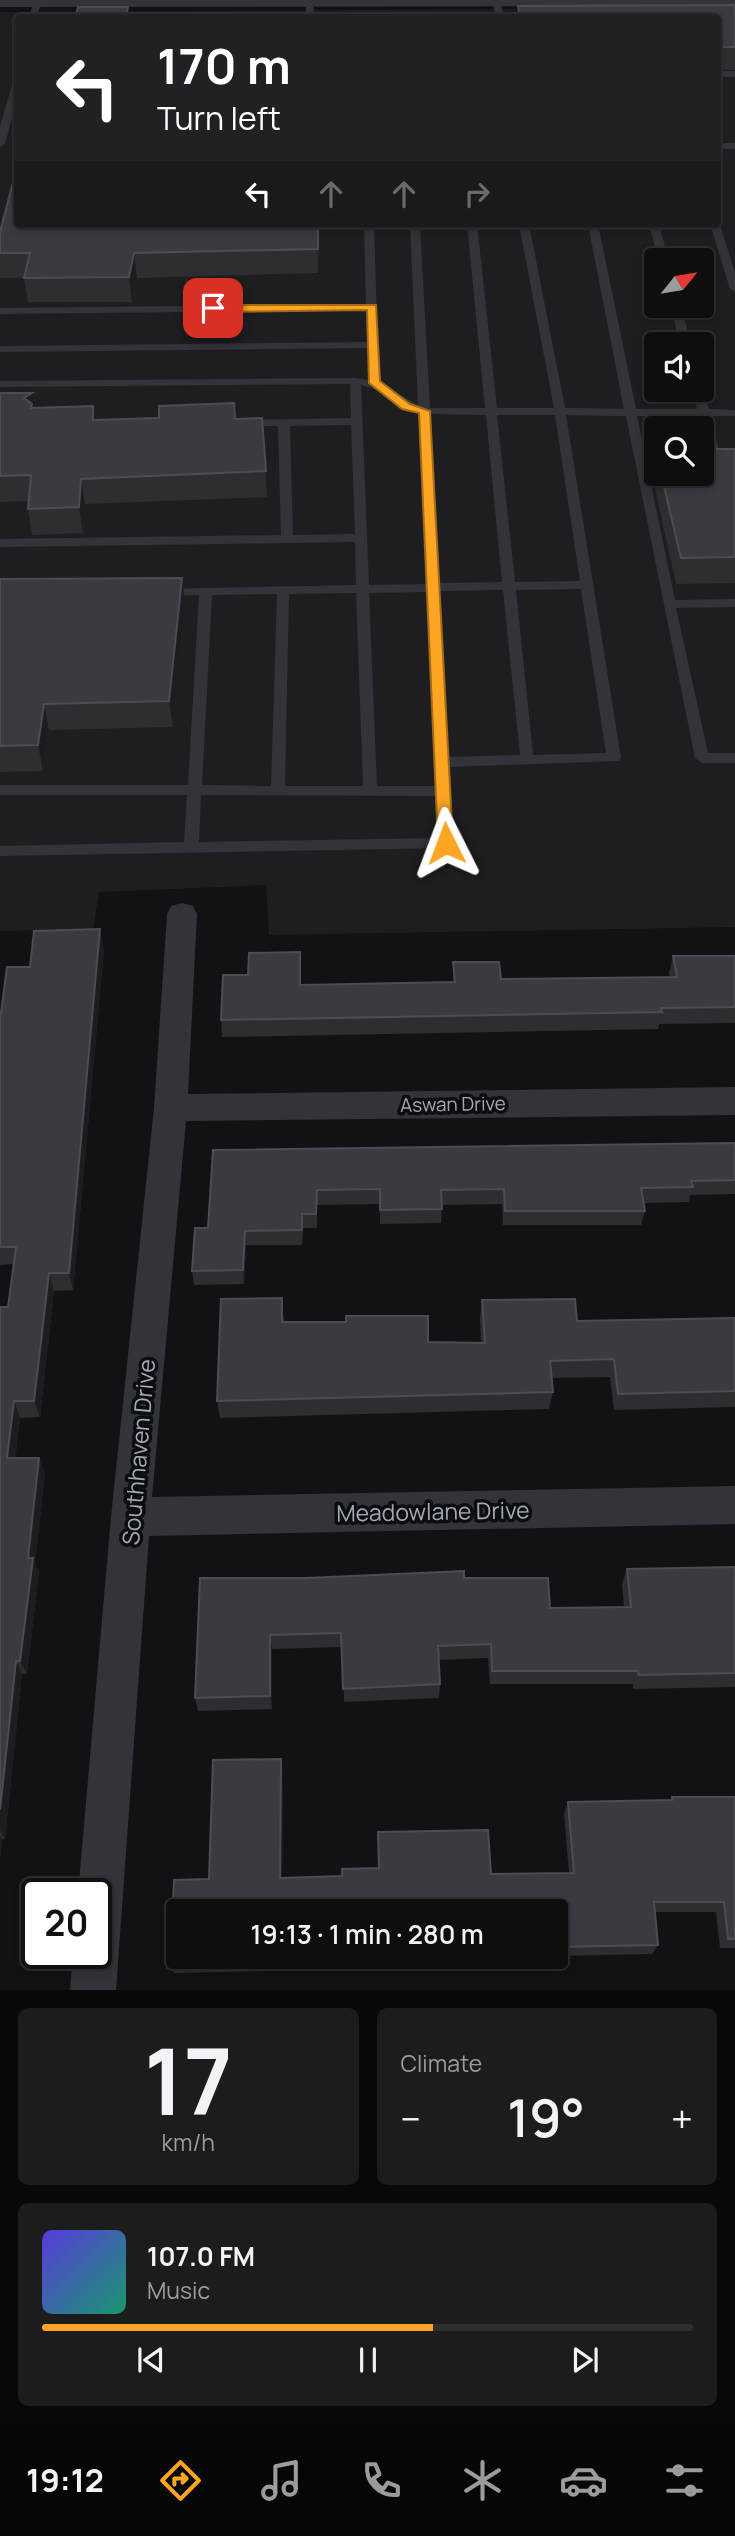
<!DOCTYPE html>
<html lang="en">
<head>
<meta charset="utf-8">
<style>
  :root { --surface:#0e0e0f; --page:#1c1c1d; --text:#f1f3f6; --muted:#9b9c9e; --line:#2e2e2f; --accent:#fca522 }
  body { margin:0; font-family:Manrope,sans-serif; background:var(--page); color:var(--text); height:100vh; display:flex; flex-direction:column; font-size:26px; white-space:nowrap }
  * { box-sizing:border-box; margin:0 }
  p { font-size:23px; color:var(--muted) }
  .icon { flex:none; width:38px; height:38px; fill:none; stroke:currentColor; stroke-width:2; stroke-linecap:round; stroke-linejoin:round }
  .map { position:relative; height:1990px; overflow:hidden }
  .sheet { display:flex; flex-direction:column; gap:18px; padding:18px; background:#080808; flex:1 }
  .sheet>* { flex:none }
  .banner { position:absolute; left:14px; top:14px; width:707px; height:214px; border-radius:7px; box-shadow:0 4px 10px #0003,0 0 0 2px var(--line); background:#202124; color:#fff; overflow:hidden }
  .needle { width:46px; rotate:60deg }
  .buttons { position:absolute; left:644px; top:248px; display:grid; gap:14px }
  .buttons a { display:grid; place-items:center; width:70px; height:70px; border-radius:7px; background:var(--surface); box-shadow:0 4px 10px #0003,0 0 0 2px var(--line); font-size:35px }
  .speed { position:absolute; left:21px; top:1878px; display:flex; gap:14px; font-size:35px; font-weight:700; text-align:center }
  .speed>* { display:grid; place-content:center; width:91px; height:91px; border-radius:50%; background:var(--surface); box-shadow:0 4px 10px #0003,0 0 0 2px var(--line); line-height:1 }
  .speed .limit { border:4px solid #111; border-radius:10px; background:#fff; color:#111 }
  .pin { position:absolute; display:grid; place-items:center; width:60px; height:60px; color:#fff; margin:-30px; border-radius:14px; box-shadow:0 4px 10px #0006 }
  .me { position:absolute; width:77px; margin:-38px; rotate:357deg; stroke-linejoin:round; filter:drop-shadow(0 0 5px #0008) }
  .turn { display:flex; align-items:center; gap:24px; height:147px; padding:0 28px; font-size:32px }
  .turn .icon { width:91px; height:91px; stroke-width:2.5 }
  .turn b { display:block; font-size:49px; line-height:60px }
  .lanes { display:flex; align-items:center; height:66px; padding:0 28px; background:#0003; justify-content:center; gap:35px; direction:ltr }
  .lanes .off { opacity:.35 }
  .big { font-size:52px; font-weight:600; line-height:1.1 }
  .sheet .widget { flex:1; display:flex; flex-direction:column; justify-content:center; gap:10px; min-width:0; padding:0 24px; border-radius:10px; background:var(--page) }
  .sheet .dial { align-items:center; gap:0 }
  .dial b { font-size:91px; line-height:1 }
  .song { display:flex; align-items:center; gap:21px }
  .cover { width:84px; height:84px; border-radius:10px; background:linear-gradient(135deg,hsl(250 70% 55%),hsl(160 70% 35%)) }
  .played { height:7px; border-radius:4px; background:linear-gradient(90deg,var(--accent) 60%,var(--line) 60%) }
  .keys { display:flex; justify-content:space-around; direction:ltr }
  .heat { display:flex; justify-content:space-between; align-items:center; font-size:38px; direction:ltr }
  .sheet .tiles { flex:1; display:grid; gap:18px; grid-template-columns:1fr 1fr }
  .widget:last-child { grid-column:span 2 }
  .trip { position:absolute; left:166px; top:1899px; width:402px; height:70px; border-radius:7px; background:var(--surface); box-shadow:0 4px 10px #0003,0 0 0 2px var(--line); font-weight:600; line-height:70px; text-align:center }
  .tabs { display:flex; height:112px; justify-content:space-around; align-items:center; background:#060606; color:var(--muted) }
  .tabs .icon { width:49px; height:49px }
  .tabs .current { color:var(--accent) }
  .tabs b { font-size:32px; color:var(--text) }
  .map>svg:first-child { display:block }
  .built { fill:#1e1e21; fill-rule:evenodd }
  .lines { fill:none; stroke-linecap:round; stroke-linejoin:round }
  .lane { fill:#333439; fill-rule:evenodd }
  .street { fill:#333439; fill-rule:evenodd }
  .wall { fill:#2e2e32 }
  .shaded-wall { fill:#1d1d20 }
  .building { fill:#3a3b40; stroke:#4a4d52; stroke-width:2 }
  .route { fill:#fca522; stroke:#a46b16; stroke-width:2 }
  .labels { text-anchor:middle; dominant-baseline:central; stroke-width:7; stroke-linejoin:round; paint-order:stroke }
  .street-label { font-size:19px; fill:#a2a9b5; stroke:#0d0d0f }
  .near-street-label { font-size:23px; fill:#a2a9b5; stroke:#0d0d0f }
</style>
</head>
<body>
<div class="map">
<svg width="735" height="1990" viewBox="0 0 735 1990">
  <rect width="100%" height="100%" fill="#121214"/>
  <path class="built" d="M735,8V927L269,935L266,885L99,892L93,929L0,931V12ZM18,18H718V224H18ZM656,261H702V306H656ZM656,345H702V390H656ZM656,429H702V474H656Z"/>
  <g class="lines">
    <path class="lane" d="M34,0L41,2L37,18H29Z
      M307,0L314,2L313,18H305Z
      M499,0L500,1L504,18H496L492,1Z
      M718,71H735V77H718Z
      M18,75V96L5,144L0,147V127L14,78Z
      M718,143H735V149H718Z
      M719,222L735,272V292L730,289L710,224Z
      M364,224H374L379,383L418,405L410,224H420L430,408H485L467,224H477L497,408H554L519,224H529L565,408L624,409L588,224H598L636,409H697L692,390H702V388L709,409L735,410V416H710L724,468L718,472L712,468L699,416H637L675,600L735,599V607L676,608L708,753H735V763H702L695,758L626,416L566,415L621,758L619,761L449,767L453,843L446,848L0,856V846L184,842L187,795H0V785H188L199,595L163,596L159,595V589L356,585L355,542L0,547V539L281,535L278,426H243L237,423L243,420L351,418L350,384L0,387V381L355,378L368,380L367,348L0,352V346L367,342L366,310L0,314V308L366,304ZM361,385L372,388L419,413L426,584L369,585ZM430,414L486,415L502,582L439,583ZM497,415H555L580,581L515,582ZM351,425L355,534L293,535L290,426ZM581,589L606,753L533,755L516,590ZM503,590L520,755L448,757L440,591ZM427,592L436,786H377L369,593ZM356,593L363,786H285L289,594ZM277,594L271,786L202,785L212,595ZM201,795L436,796L438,838L199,842Z
      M649,224H659L669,261H659Z
      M671,306H681L691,345H680Z"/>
    <path class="street" d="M0,0H735V6L0,7Z
      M182,903L193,906L197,914L188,1094L735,1087V1115L186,1121L152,1497L735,1486V1524L149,1536L116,1990H70L73,1953H96V1894H78L111,1517L154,1108L167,914L171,906Z"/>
  </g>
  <path class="wall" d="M735,5V70H718V18H518V6Z
    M18,224H320L318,273L137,278L132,302H28L24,278H0V232Z
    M0,393L34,408L96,420L262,418L267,497L85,504L83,533L32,535L28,509V501L0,502Z
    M656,449V474H702L735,449V583L676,584L652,475Z
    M182,578L185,604L173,727L49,730L43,771L0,772V579Z
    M104,949L73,1290L54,1291L40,1417L20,1418L15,1458H39L45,1473L35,1563L39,1572L27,1674H22L5,1839H2L0,1859V1307H8L14,1264L0,1265V1013H1L30,967Z
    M300,952L301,985L453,982V962L501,979L670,977L669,973L673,956H735V1023L659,1024L658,1029L222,1037L221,1020L248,975Z
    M735,1143V1194L690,1195L689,1202L643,1203L645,1211L641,1225H503L502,1204L442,1205L441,1223L380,1224V1204L317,1205V1228H303L302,1245H246L244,1284L194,1285L192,1271L208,1228L213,1150Z
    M482,1300L577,1321L735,1318V1407L614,1410L610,1377L551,1378L553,1392L549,1409L220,1418L217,1401L284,1316V1322L428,1342L481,1343L480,1318Z
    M735,1567V1687L633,1689V1684H490L488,1658L439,1660L440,1684L439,1698L344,1702L342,1647L272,1649V1709L198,1711L195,1698L200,1578H464L550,1608L624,1607L622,1584L627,1569Z
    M283,1771L282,1878L569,1873L564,1814L568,1802L670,1800L672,1797H735V1948H720L716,1912H655L658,1945L652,1954L556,1956V1911L178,1956H317V1970L174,1973L170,1964L209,1879Z"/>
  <path class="shaded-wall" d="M318,224H320L318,273Z
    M134,253L137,278L132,302L129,277Z
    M32,393L36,419L24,398Z
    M81,479L85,504L83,533L79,507Z
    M182,578L185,604L173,727L169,701Z
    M44,704L49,730L43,771L38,745Z
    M100,929L104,949L73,1290L69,1273Z
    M245,1231L246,1245L244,1284L243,1270Z
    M49,1273L54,1291L40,1417L34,1401Z
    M14,1401L20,1418L14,1474L7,1458Z
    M39,1458L45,1473L35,1563L39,1572L27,1674L20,1661L28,1558Z
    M270,1635L272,1649V1709L270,1696Z
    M16,1661L22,1674L5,1839L0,1831V1810Z
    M281,1759L283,1771L282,1888L280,1878Z
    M0,1837L2,1839L0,1859Z"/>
  <path class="building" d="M735,5V47H718V18H520L518,6Z
    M78,7H128L126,18H75Z
    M18,163V224H318V249L134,253L129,277L24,278L30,253H0V232Z
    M0,393H32L24,398L32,404L31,408L93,406V420L159,418V406L234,403L235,419L262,418L266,471L81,479L79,507L28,509L31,475L0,476Z
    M702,449H735V557L681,558L661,474H702Z
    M182,578L169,701L44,704L38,745L0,746V579Z
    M100,929L69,1273H49L34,1401H14L7,1458H39L28,1558H33L20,1661H16L0,1810V1307H8L16,1247H0V1013H1L7,967H30L34,931Z
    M300,952V985L455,982L453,962H499L501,979L677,977L673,956H735V1007L661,1008L662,1012L221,1020L223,975H248L249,953Z
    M735,1143V1180L691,1181L693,1187L641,1188L645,1211H505L504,1189L441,1190L442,1209L380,1210V1189L317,1190L316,1214H302V1230L245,1231L243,1270L192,1271L195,1228H208L213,1150Z
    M282,1298V1322H346V1316H428V1342L485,1343L482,1300L575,1299L577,1321L735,1318V1391L618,1394L614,1359L550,1361L553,1392L217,1401L221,1299Z
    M735,1567V1673L639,1675L638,1671H492L491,1644L438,1646L440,1684L343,1689L341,1633L270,1635V1696L195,1698L200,1578H307L464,1571V1578H548L550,1608L631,1607L627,1569Z
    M281,1759L280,1878L342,1876V1869L379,1868L378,1832L488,1830L491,1874L574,1873L568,1802L672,1800V1797H735V1939H728L724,1902H654L658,1945L556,1947V1911H178V1956H316V1962L170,1964L174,1880L209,1879L213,1760Z"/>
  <path class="route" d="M376,305L380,381L410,404L430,411L453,843L446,848L438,843L419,413L402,409L369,383L367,310L213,312L207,308L213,305Z"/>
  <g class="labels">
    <g class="street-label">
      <text transform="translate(453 1104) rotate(-1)">Aswan Drive</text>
    </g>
    <g class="near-street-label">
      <text transform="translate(138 1452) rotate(-85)">Southhaven Drive</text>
      <text transform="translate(433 1511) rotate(-1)">Meadowlane Drive</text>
    </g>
  </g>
</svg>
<div class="buttons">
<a><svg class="needle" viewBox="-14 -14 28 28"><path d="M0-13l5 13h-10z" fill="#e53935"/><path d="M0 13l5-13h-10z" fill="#9b9c9e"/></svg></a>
<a><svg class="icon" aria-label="sound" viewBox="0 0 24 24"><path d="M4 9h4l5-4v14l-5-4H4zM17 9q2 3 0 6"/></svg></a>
<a><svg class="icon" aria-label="search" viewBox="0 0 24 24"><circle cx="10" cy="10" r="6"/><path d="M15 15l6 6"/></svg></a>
</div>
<div class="speed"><div class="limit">20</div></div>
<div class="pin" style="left:213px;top:308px;background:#d93025"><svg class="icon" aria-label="arrive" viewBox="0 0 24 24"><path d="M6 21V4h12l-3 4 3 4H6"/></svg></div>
<svg class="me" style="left:446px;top:843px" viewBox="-20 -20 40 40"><path d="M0-17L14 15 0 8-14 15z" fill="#fca522" stroke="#fff" stroke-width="4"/></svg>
<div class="trip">19:13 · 1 min · 280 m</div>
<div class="banner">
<div class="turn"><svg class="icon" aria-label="left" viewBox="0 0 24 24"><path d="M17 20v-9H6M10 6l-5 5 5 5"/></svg><div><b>170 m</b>Turn left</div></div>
<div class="lanes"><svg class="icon" aria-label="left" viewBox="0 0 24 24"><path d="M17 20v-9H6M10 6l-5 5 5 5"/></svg><svg class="icon off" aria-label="ahead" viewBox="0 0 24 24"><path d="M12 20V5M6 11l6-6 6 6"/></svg><svg class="icon off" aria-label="ahead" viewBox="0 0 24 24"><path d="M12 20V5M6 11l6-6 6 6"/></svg><svg class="icon off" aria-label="right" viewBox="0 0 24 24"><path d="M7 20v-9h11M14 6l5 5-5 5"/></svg></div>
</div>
</div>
<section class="sheet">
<div class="tiles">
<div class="widget dial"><b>17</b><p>km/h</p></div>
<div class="widget"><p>Climate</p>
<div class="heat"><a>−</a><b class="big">19°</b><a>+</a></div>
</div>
<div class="widget">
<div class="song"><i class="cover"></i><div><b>107.0 FM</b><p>Music</p></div></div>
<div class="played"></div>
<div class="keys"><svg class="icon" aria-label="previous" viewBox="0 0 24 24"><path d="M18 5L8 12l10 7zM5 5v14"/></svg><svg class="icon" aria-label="pause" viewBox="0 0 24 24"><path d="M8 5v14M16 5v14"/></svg><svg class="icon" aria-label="next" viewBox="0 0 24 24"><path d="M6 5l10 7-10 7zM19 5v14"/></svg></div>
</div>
</div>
</section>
<nav class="tabs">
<b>19:12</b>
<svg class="icon current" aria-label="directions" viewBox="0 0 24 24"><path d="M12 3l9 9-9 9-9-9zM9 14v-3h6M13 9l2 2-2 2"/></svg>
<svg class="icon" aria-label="music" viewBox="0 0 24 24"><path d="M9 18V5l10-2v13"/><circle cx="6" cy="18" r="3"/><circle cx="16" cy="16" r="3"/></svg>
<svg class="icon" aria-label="phone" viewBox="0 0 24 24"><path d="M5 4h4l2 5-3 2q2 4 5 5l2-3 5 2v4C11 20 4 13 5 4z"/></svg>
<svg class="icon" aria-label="climate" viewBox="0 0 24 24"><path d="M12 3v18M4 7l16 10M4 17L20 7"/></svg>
<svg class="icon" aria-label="car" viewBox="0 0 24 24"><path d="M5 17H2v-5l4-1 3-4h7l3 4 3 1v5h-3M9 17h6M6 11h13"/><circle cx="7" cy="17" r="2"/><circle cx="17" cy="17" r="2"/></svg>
<svg class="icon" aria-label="filters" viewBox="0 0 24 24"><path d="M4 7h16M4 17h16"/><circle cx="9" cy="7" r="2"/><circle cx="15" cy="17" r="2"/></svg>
</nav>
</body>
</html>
